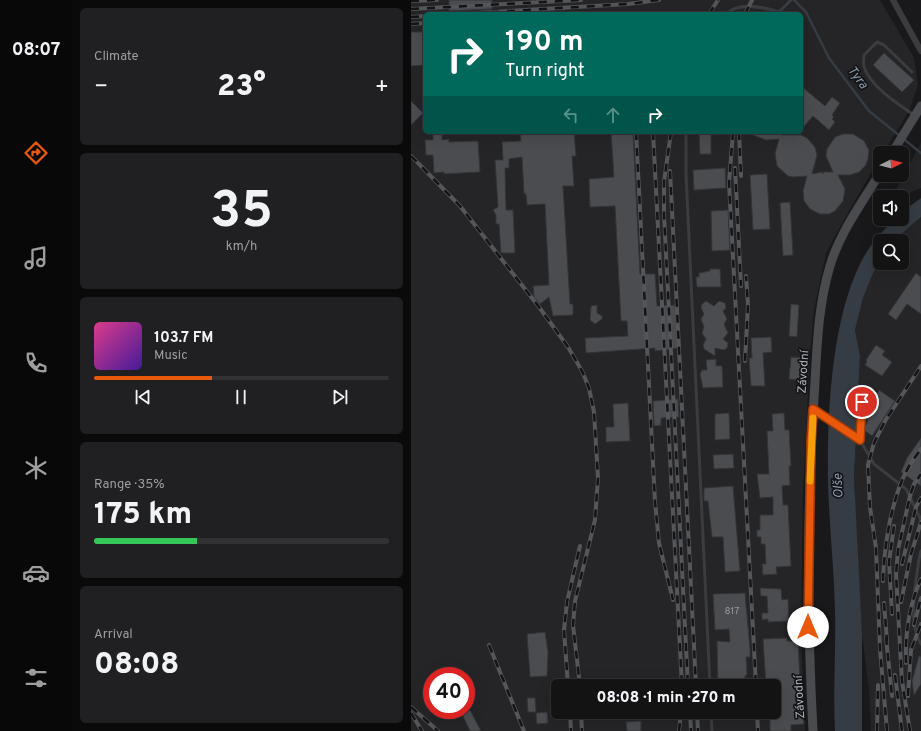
<!DOCTYPE html>
<html lang="en">
<head>
<meta charset="utf-8">
<style>
  :root { --surface:#131314; --page:#202022; --text:#f1f3f6; --muted:#9d9ea0; --line:#323234; --accent:#ea580c }
  body { margin:0; font-family:Overpass,sans-serif; background:var(--page); color:var(--text); height:100vh; display:flex; flex-direction:column; font-size:15px; white-space:nowrap }
  * { box-sizing:border-box; margin:0 }
  p { font-size:13px; color:var(--muted) }
  .icon { flex:none; width:22px; height:22px; fill:none; stroke:currentColor; stroke-width:2; stroke-linecap:round; stroke-linejoin:round }
  .map { position:relative; flex:1; overflow:hidden }
  .panel { display:flex; flex-direction:column; gap:8px; padding:8px; background:#0a0a0b; width:339px }
  .panel>* { flex:none }
  .guide { position:absolute; left:12px; top:12px; width:380px; height:122px; border-radius:6px; box-shadow:0 4px 16px #0002,0 0 0 1px var(--line); background:#00695c; color:#fff; overflow:hidden }
  .needle { width:26px; rotate:84deg }
  .tools { position:absolute; left:462px; top:146px; display:grid; gap:8px }
  .tools a { display:grid; place-items:center; width:36px; height:36px; border-radius:6px; background:var(--surface); box-shadow:0 4px 16px #0002,0 0 0 1px var(--line); font-size:20px }
  .speed { position:absolute; left:12px; top:667px; display:flex; gap:8px; font-size:20px; font-weight:700; text-align:center }
  .speed>* { display:grid; place-content:center; width:52px; height:52px; border-radius:50%; background:var(--surface); box-shadow:0 4px 16px #0002,0 0 0 1px var(--line); line-height:1 }
  .speed .limit { border:6px solid #d22; background:#fff; color:#111 }
  .pin { position:absolute; display:grid; place-items:center; width:34px; height:34px; color:#fff; margin:-17px; border:2px solid #fff; border-radius:50%; box-shadow:0 1px 4px #0007 }
  .me { position:absolute; width:44px; margin:-22px; rotate:0deg; stroke-linejoin:round; filter:drop-shadow(0 0 3px #0008) }
  .turn { display:flex; align-items:center; gap:14px; height:84px; padding:0 16px; font-size:18px }
  .turn .icon { width:52px; height:52px; stroke-width:2.5 }
  .turn b { display:block; font-size:28px; line-height:34px }
  .lanes { display:flex; align-items:center; height:38px; padding:0 16px; background:#0003; justify-content:center; gap:20px; direction:ltr }
  .lanes .off { opacity:.35 }
  .big { font-size:30px; font-weight:800; line-height:1.1 }
  .panel .card { flex:1; display:flex; flex-direction:column; justify-content:center; gap:6px; min-width:0; padding:0 14px; border-radius:6px; background:var(--page) }
  .panel .dial { align-items:center; gap:0 }
  .dial b { font-size:52px; line-height:1 }
  .song { display:flex; align-items:center; gap:12px }
  .cover { width:48px; height:48px; border-radius:6px; background:linear-gradient(135deg,hsl(330 70% 55%),hsl(260 70% 35%)) }
  .played { height:4px; border-radius:2px; background:linear-gradient(90deg,var(--accent) 40%,var(--line) 40%) }
  .keys { display:flex; justify-content:space-around; direction:ltr }
  .heat { display:flex; justify-content:space-between; align-items:center; font-size:22px; direction:ltr }
  .charge { height:6px; border-radius:3px; background:linear-gradient(90deg,#34c759 35%,var(--line) 0) }
  .trip { position:absolute; left:140px; top:679px; width:230px; height:40px; border-radius:6px; background:var(--surface); box-shadow:0 4px 16px #0002,0 0 0 1px var(--line); font-weight:800; line-height:40px; text-align:center }
  main { display:flex; flex:1; min-height:0 }
  .tabs { display:flex; flex-direction:column; width:72px; justify-content:space-around; align-items:center; background:#080808; color:var(--muted) }
  .tabs .icon { width:28px; height:28px }
  .tabs .active { color:var(--accent) }
  .tabs b { font-size:18px; color:var(--text) }
  .map>svg:first-child { display:block }
  .built { fill:#252528; fill-rule:evenodd }
  .water { fill:#353c43 }
  .lines { fill:none; stroke-linecap:round; stroke-linejoin:round }
  .stream { stroke:#353c43; stroke-width:2.5 }
  .building { fill:#4b4c50; stroke:#333437 }
  .lane { stroke:#3b3c3f; stroke-width:3 }
  .street { stroke:#3b3c3f; stroke-width:6 }
  .secondary { stroke:#494b4f; stroke-width:9 }
  .rail-casing { stroke:#54565a; stroke-width:4 }
  .rail { stroke:#141416; stroke-width:2.5; stroke-dasharray:8; stroke-linecap:butt }
  .route-casing { stroke:#983908; stroke-width:10 }
  .route { stroke:#ea580c; stroke-width:7 }
  .slow { stroke:#f59e0b; stroke-width:7 }
  .labels { text-anchor:middle; dominant-baseline:central; stroke-width:3.5; stroke-linejoin:round; paint-order:stroke }
  .number-label { font-size:10px; fill:#94989f }
  .street-label { font-size:12px; fill:#adb1b9; stroke:#141416 }
  .water-label { font-size:13px; font-style:italic; fill:#899faf; stroke:#141416 }
</style>
</head>
<body>
<main>
<nav class="tabs">
<b>08:07</b>
<svg class="icon active" aria-label="directions" viewBox="0 0 24 24"><path d="M12 3l9 9-9 9-9-9zM9 14v-3h6M13 9l2 2-2 2"/></svg>
<svg class="icon" aria-label="music" viewBox="0 0 24 24"><path d="M9 18V5l10-2v13"/><circle cx="6" cy="18" r="3"/><circle cx="16" cy="16" r="3"/></svg>
<svg class="icon" aria-label="phone" viewBox="0 0 24 24"><path d="M5 4h4l2 5-3 2q2 4 5 5l2-3 5 2v4C11 20 4 13 5 4z"/></svg>
<svg class="icon" aria-label="climate" viewBox="0 0 24 24"><path d="M12 3v18M4 7l16 10M4 17L20 7"/></svg>
<svg class="icon" aria-label="car" viewBox="0 0 24 24"><path d="M5 17H2v-5l4-1 3-4h7l3 4 3 1v5h-3M9 17h6M6 11h13"/><circle cx="7" cy="17" r="2"/><circle cx="17" cy="17" r="2"/></svg>
<svg class="icon" aria-label="filters" viewBox="0 0 24 24"><path d="M4 7h16M4 17h16"/><circle cx="9" cy="7" r="2"/><circle cx="15" cy="17" r="2"/></svg>
</nav>
<section class="panel">
<div class="card"><p>Climate</p>
<div class="heat"><a>−</a><b class="big">23°</b><a>+</a></div>
</div>
<div class="card dial"><b>35</b><p>km/h</p></div>
<div class="card">
<div class="song"><i class="cover"></i><div><b>103.7 FM</b><p>Music</p></div></div>
<div class="played"></div>
<div class="keys"><svg class="icon" aria-label="previous" viewBox="0 0 24 24"><path d="M18 5L8 12l10 7zM5 5v14"/></svg><svg class="icon" aria-label="pause" viewBox="0 0 24 24"><path d="M8 5v14M16 5v14"/></svg><svg class="icon" aria-label="next" viewBox="0 0 24 24"><path d="M6 5l10 7-10 7zM19 5v14"/></svg></div>
</div>
<div class="card"><p>Range · 35%</p><b class="big">175 km</b><div class="charge"></div></div>
<div class="card"><p>Arrival</p><b class="big">08:08</b></div>
</section>
<div class="map">
<svg width="510" height="731" viewBox="0 0 510 731">
  <rect width="100%" height="100%" fill="#19191b"/>
  <path class="built" d="M0,0H469L503,58L507,85L498,111L472,153H469V158L442,204L415,253L403,310L399,354L392,489L390,631L394,731H0ZM14,14H390V132H14ZM21,676H55V710H21ZM147,686H363V712H147Z
    M510,143V188L496,194L483,193Z
    M510,217V731H460L458,689L451,634L445,540L443,477L449,356L444,330L452,298L463,271L469,262L491,263V241H485L490,234Z"/>
  <path class="water" d="M510,198V217L490,234L485,241H469V262L463,271L452,298L444,330L449,356L443,477L451,634V731H424C422,691 425,651 424,610C423,567 418,524 417,481C416,416 420,323 449,264C457,247 470,232 484,219H491V212Z"/>
  <g class="lines">
    <path class="stream" d="M383,0L395,12L418,58L458,111L510,153"/>
  </g>
  <path class="building" d="M38,0H81V9L38,11Z
    M0,32H14V65L0,66Z
    M473,53L503,80L491,92L462,65Z
    M390,86L414,106L421,97L429,103L421,115L423,117L421,119L424,122L418,130L402,116L390,130Z
    M0,101L12,113L0,125Z
    M22,132H31V140L38,139V142L67,141L69,172L33,174V172L23,173L22,155H15L14,140H22Z
    M109,132H163L165,156H161L163,186H152L159,304H162V315L142,316L138,297L129,304L123,297L122,286L138,285L134,204L116,205L115,194H113L111,157L98,159V168H94V172L95,210H102L104,253H90L88,224H85V215L82,210L87,207L84,160H92L91,142L110,141Z
    M200,132H222L229,274H244L246,306L264,305L267,348L244,351V348L175,353L174,338L217,336L216,321H210L204,206L179,207L178,179L203,177Z
    M288,132H300V154H289Z
    M334,132H373L371,135H390L396,138L404,147L403,148L404,147L406,155L401,174L411,172L412,174V172H422L415,156L416,149L424,137L432,134H442L453,141L458,150L457,159L455,165L448,172L439,175H427L434,189L432,201L424,211L418,214H409L399,209L393,201L392,191L396,176L383,177L377,176L366,166L364,154L368,139L355,140Z
    M314,168L315,188L283,190L282,170Z
    M356,174L359,229L342,230L339,175Z
    M379,202L382,255L372,256L369,203Z
    M317,210L319,250L301,251L300,211Z
    M299,269H309L310,287H286L285,277H288V273L299,271Z
    M505,273L510,277V314L496,304L485,320L477,314Z
    M308,301L314,303L315,308L312,311L316,319L313,324L317,333L312,339L317,343L316,348L313,350L304,348V356L293,349L292,345L295,339L291,333L293,327L290,319L293,314L290,308L291,304L295,301L303,306Z
    M380,304L388,305L386,337L378,336Z
    M186,305V313L191,316V319L184,324L179,320L180,306Z
    M360,337L361,352L352,353L354,386H340L338,358H341L340,338Z
    M465,345L474,351L471,355L481,362L471,376L454,365L456,362L455,360Z
    M380,357L394,358L392,381L378,379Z
    M305,359V366H311L312,387L292,388L289,374L291,370H296L295,360Z
    M468,390L484,401L461,436L453,430L457,420L453,418V415Z
    M267,399L268,417L250,418V425L243,426L242,401Z
    M217,403L219,441L195,442V427H203L202,404Z
    M318,413L319,439L304,440V414Z
    M373,413L374,430H378L380,466H378L379,485L371,486L372,505H377L380,566L365,567L366,574L352,575L351,564H355L354,544H350V537H346V530H349V515H362V497L349,498L346,474H358L356,431H362L361,414Z
    M510,438V486L490,472L496,458Z
    M322,454L323,468L303,469L302,455Z
    M322,486L329,571L314,572L312,537H301L297,501H293V488Z
    M349,588L370,589L371,600L377,599L378,621L357,622V619L351,620V613H357L356,596H350Z
    M334,593L339,649V657H335L336,675L334,676V686H307L306,641L319,642L318,629L304,630L302,594Z
    M134,632L137,652L136,676L119,677L116,634Z
    M376,638V641H387L390,702L393,724L380,725V731H359V713H363V686H355L352,639Z
    M508,656L510,657V684L503,695L501,681Z
    M116,698H124L125,712H117Z
    M49,710H59L70,731H59Z
    M136,712L137,723L126,724L125,713Z
    M230,721V731H216L215,722Z"/>
  <g class="lines">
    <path class="lane" d="M315,14C328,1 352,7 368,12L380,0
      M501,72L473,45L466,42L453,55C453,59 452,64 453,67C460,87 487,104 503,115
      M275,132V174L299,686
      M451,402L449,440L463,464L495,489L510,520
      M404,410L449,440
      M510,551L508,559C505,584 496,621 510,644
      M300,712L301,731"/>
    <path class="street" d="M482,0L510,51"/>
    <path class="secondary" d="M481,153L510,106
      M402,731C396,620 396,509 403,398C406,354 406,309 419,266C429,232 451,203 469,173"/>
    <defs>
      <path id="rail" d="M0,1L26,0
        M0,9L170,0
        M48,14L217,4L248,0
        M298,14L307,0
        M334,14L341,0
        M0,17L14,16
        M0,24L14,23
        M225,132L244,502L248,543L262,600
        M242,132L271,686
        M260,132L253,182V214L277,686
        M322,132L318,183L345,686
        M328,132L330,176
        M0,156L49,206L128,307L157,347L171,371L178,388L183,412L187,478L184,520L164,601L162,625L169,686
        M324,168L330,286
        M259,171L285,686
        M334,361L337,305L335,276
        M491,564L505,507L510,498
        M472,581C473,547 480,500 496,470C500,462 505,456 510,449
        M490,602L500,554L510,522
        M473,603L476,641
        M481,614L478,562L483,526
        M503,625L510,598
        M475,637L481,696
        M78,645L113,731
        M495,663C494,634 498,605 510,579
        M484,675L491,731
        M157,686L153,630L156,602L169,546
        M497,696L500,650L510,624
        M0,707L27,731
        M159,712L160,731
        M170,712L171,731
        M279,712L280,731
        M286,712L287,731
        M346,712L347,731
        M0,713L11,731
        M268,731L270,712
        M466,731L467,685
        M476,731L469,649L465,548L459,507L457,465L463,443L474,421L510,366
        M499,731L491,681L485,574L487,550L499,496L503,484L510,474"/>
    </defs>
    <use href="#rail" class="rail-casing"/>
    <use href="#rail" class="rail"/>
  </g>
  <g class="lines">
    <defs>
      <path id="route" d="M397,627L400,441L402,409L449,440L451,402"/>
    </defs>
    <use href="#route" class="route-casing"/>
    <use href="#route" class="route"/>
    <path class="slow" d="M399,481L402,418"/>
  </g>
  <g class="labels">
    <g class="number-label">
      <text x="321" y="611">817</text>
    </g>
    <g class="street-label">
      <text transform="translate(393 372) rotate(-86)">Závodní</text>
      <text transform="translate(389 697) rotate(-93)">Závodní</text>
    </g>
    <g class="water-label">
      <text transform="translate(446 78) rotate(53)">Tyra</text>
      <text transform="translate(428 486) rotate(-92)">Olše</text>
    </g>
  </g>
</svg>
<div class="tools">
<a><svg class="needle" viewBox="-14 -14 28 28"><path d="M0-13l5 13h-10z" fill="#e53935"/><path d="M0 13l5-13h-10z" fill="#9d9ea0"/></svg></a>
<a><svg class="icon" aria-label="sound" viewBox="0 0 24 24"><path d="M4 9h4l5-4v14l-5-4H4zM17 9q2 3 0 6"/></svg></a>
<a><svg class="icon" aria-label="search" viewBox="0 0 24 24"><circle cx="10" cy="10" r="6"/><path d="M15 15l6 6"/></svg></a>
</div>
<div class="speed"><div class="limit">40</div></div>
<div class="pin" style="left:451px;top:402px;background:#d93025"><svg class="icon" aria-label="arrive" viewBox="0 0 24 24"><path d="M6 21V4h12l-3 4 3 4H6"/></svg></div>
<svg class="me" style="left:397px;top:627px" viewBox="-20 -20 40 40"><circle r="19" fill="#fff"/><path d="M0-13L10 11 0 6-10 11z" fill="#ea580c"/></svg>
<div class="trip">08:08 · 1 min · 270 m</div>
<div class="guide">
<div class="turn"><svg class="icon" aria-label="right" viewBox="0 0 24 24"><path d="M7 20v-9h11M14 6l5 5-5 5"/></svg><div><b>190 m</b>Turn right</div></div>
<div class="lanes"><svg class="icon off" aria-label="left" viewBox="0 0 24 24"><path d="M17 20v-9H6M10 6l-5 5 5 5"/></svg><svg class="icon off" aria-label="ahead" viewBox="0 0 24 24"><path d="M12 20V5M6 11l6-6 6 6"/></svg><svg class="icon" aria-label="right" viewBox="0 0 24 24"><path d="M7 20v-9h11M14 6l5 5-5 5"/></svg></div>
</div>
</div>
</main>
</body>
</html>
